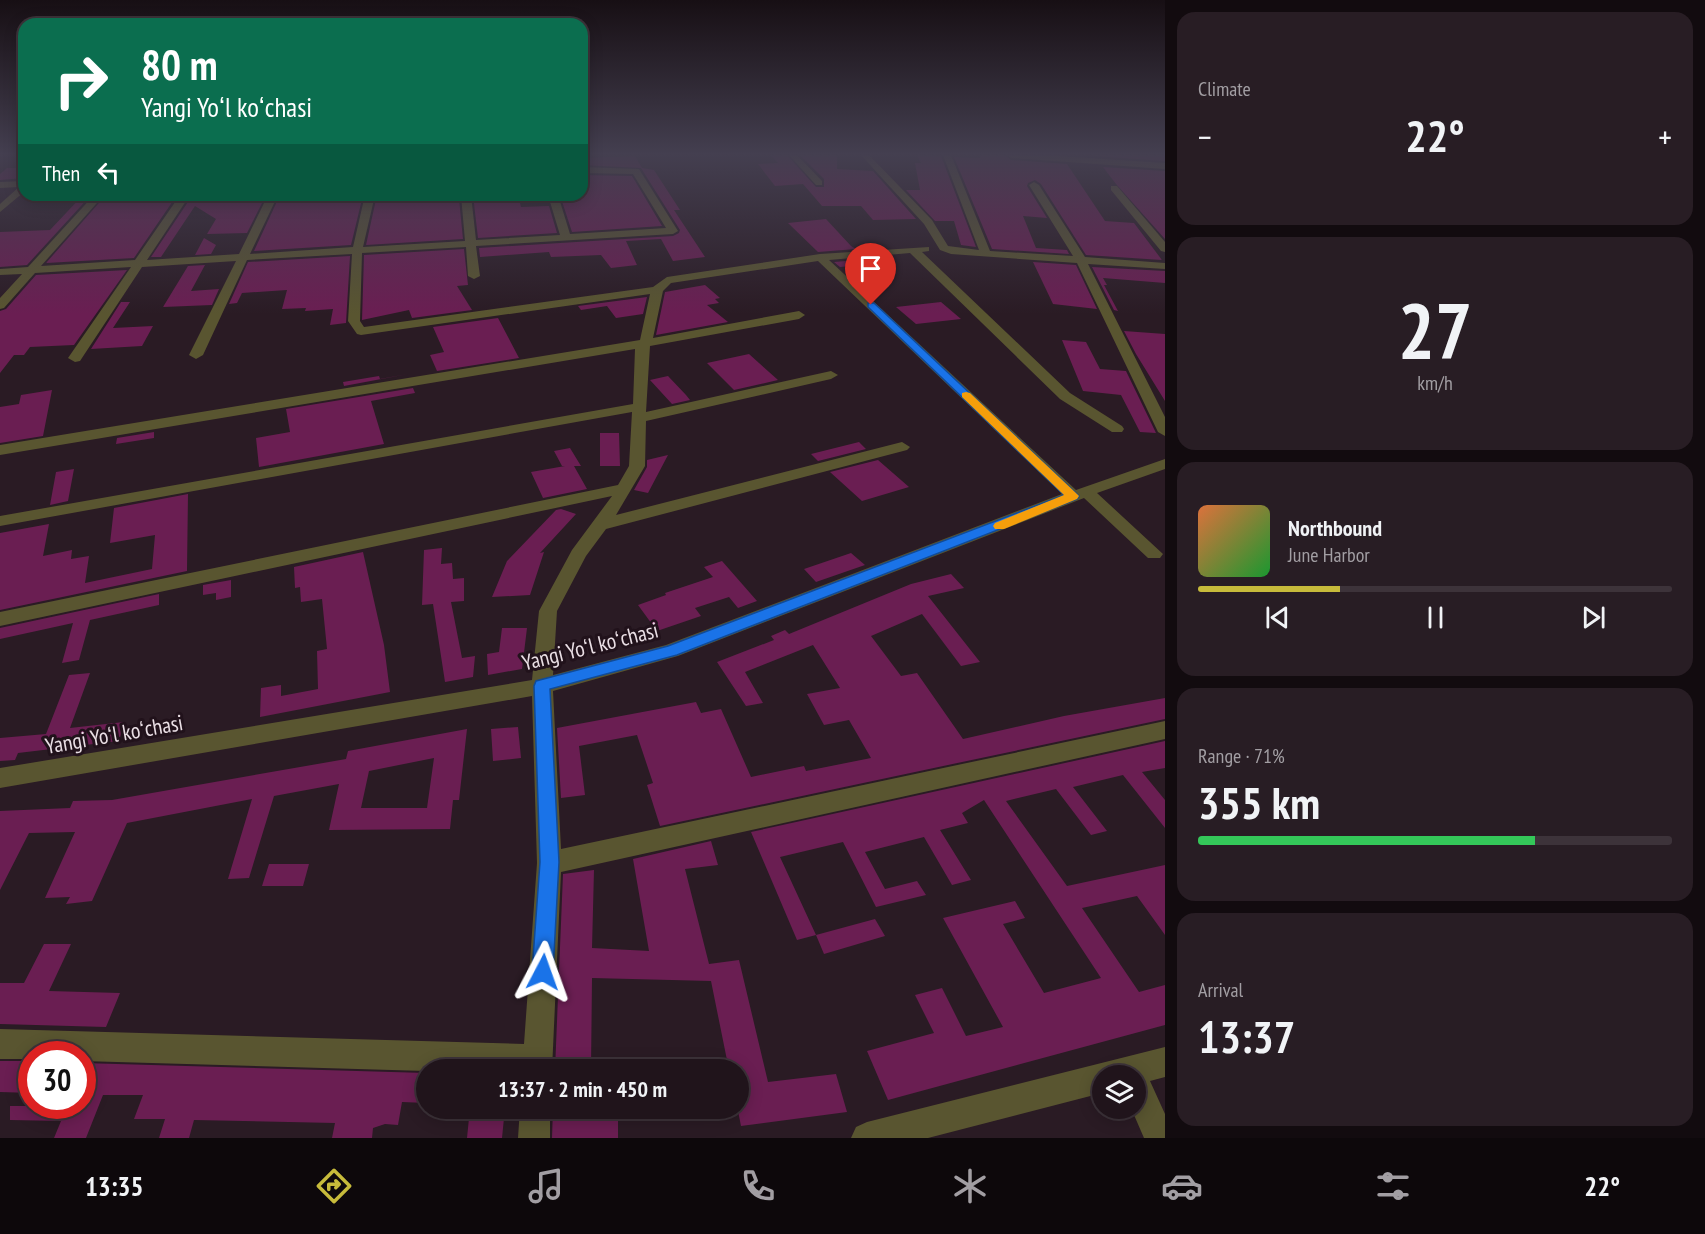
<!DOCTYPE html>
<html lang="en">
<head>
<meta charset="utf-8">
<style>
  :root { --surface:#20141b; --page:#281d24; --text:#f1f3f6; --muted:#a29ea3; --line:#3d333a; --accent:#c7bb3b }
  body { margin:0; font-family:"PT Sans Narrow",sans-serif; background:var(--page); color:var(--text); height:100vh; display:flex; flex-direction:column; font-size:22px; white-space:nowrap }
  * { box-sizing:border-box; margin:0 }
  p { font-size:20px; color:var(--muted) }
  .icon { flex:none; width:33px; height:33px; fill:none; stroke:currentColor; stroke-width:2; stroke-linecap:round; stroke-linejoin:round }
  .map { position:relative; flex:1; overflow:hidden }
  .side { display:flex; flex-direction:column; gap:12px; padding:12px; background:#120b0f; width:540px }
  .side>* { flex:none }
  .top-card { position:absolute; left:18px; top:18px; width:570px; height:183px; border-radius:18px; box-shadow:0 3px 15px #0003,0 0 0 2px var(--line); background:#0b6e4f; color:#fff; overflow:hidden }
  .tools { position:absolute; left:1092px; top:1065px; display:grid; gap:12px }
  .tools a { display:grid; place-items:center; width:54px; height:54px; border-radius:50%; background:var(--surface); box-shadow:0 3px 15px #0003,0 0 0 2px var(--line); font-size:30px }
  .speed { position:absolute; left:18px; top:1041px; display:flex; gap:12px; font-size:30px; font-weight:700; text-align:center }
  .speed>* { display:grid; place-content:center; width:78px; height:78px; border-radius:50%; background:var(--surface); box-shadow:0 3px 15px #0003,0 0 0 2px var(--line); line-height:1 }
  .speed .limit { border:9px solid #d22; background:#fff; color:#111 }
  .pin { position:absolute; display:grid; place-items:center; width:51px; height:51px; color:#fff; margin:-62px -26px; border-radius:50% 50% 50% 0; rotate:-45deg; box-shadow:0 0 6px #0007 }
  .pin .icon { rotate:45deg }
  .me { position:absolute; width:66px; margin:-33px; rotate:4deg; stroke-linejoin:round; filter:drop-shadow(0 0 4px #0008) }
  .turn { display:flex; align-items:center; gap:21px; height:126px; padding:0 24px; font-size:27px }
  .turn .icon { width:78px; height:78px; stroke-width:2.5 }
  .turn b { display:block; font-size:42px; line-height:51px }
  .then { display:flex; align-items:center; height:57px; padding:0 24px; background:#0003; gap:12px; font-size:22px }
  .big { font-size:45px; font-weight:600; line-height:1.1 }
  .side .tile { flex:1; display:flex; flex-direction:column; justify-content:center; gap:9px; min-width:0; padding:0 21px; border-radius:18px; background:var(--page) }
  .side .dial { align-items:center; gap:0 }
  .dial b { font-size:78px; line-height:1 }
  .song { display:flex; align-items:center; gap:18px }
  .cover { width:72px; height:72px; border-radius:9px; background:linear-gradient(135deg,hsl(20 70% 55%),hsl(130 70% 35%)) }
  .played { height:6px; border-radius:3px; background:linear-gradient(90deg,var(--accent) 30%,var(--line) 30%) }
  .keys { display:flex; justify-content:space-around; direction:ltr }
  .heat { display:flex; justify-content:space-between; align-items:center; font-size:33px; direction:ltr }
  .charge { height:9px; border-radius:4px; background:linear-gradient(90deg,#34c759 71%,var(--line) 0) }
  .trip { position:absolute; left:416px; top:1059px; width:333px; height:60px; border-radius:30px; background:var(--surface); box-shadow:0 3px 15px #0003,0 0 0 2px var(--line); font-weight:600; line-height:60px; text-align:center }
  .tabs { display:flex; height:96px; justify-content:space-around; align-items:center; background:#0d080b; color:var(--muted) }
  .tabs .icon { width:42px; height:42px }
  .tabs .on { color:var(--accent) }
  .tabs b { font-size:27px; color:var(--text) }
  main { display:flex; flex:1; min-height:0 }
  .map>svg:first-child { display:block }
  .building { fill:#6a1e52; fill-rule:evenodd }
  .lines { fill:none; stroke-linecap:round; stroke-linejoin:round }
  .minor { fill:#595530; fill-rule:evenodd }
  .route { fill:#1a73e8; stroke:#114b97; stroke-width:1.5 }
  .slow { fill:#f59e0b }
  .labels { text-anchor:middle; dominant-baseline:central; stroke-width:6; stroke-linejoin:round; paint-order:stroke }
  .street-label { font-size:22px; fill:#eadfe5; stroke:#21121b }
</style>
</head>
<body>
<main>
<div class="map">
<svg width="1165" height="1138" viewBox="0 0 1165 1138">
  <rect width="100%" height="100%" fill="#2a1b24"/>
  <path class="building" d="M771,155H787L816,187H824V179L800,155H837V169L873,171L916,219L873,220L861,206H822L803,184L775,186L758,164L778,163Z
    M917,155L941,156L976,247L961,245L954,221H935L906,190H920L915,163H921Z
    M980,155H1005L1011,160L1067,164L1105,221L1134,223L1162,260L1086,255L1041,184L1035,180L1028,183L1027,186L1047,218L1023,216L1036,248L1067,250L1069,254L992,249L954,157L980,158Z
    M1094,155H1165V161L1095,156Z
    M635,156L642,168L654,170L680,210H674L705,257L673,261L661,239L626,241L637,265L611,268L601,255L551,257L549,252L480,257L479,248L673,236L679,233L680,230L641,168L582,165V158Z
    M1103,167L1165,171V239L1116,184Z
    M7,168H24V178L0,180V174Z
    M582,175L632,176L662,226L572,232L560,195H582Z
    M83,195H91L27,265L0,267V232L50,230Z
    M106,195H177L134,258L46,263Z
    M266,195L247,233L207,234L216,219L195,206L161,257H151L192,196Z
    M280,195H363L351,245L254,251Z
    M377,195H384V200L459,199L463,239L366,245Z
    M473,195H518L521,207L549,206L557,233L478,238Z
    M826,219L851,246L856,249L818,252L788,223Z
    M204,238L216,245L211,254L195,255Z
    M464,249L468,285L457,286L472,310L412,318L409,310L362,320L364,255Z
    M350,256L346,323L330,325L333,309L305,311L306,308L282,309L287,290L242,293L237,303L229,304L248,262Z
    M869,259L875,264L840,267L834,262Z
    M1033,262L1076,265L1097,309L1053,304Z
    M205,265L191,291L219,289L212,305L163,307L188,266Z
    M1092,267L1165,271V283L1103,278L1107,285H1104L1118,311L1114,310Z
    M127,270L74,345L30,347L24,355H14L0,373V311L6,309L36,275Z
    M705,285L720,298L715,299L719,303L707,305L728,322L656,335L665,292Z
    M647,297L643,314L616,318L607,306L581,310L578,306Z
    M121,302H130L113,328L153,326L142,346L91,349Z
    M941,302L961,319L916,324L896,307Z
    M498,318L519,358L437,371L430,355L444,352L433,327Z
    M1124,331L1165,334V401L1136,354Z
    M1062,340L1086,342L1100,369L1126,371L1156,433L1140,432L1121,395L1083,391Z
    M749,354L778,380L734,390L707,363Z
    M408,374L344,386L343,382L379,376L380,379Z
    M668,376L686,395L690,400L672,404L650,380Z
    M413,388L415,393L371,401L384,444L259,467L256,438L290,432L286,409Z
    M52,390L43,436L0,443V407L19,404L21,395Z
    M154,432V438L116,444L117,438Z
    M600,433H619L620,466H600Z
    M859,442L866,449L818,461L811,454Z
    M570,448L581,466H574L587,489L543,498L531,472L565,466H562L554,451Z
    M668,455L648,493L634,490L647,467V460Z
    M878,460L909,487L862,501L830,472Z
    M74,469L68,501L50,505L56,472Z
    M188,494L187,571L0,610V533L49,524L43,556L72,550L71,559L89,556L85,583L152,569L155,535L110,543L114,508Z
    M561,509L576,514L540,553L544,552L530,595L492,597L507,561L556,510Z
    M442,548L441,564L452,563L453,579L464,578V601L451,602L462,658L475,656L473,677L445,682L433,604L422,605L424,550Z
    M363,552L384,645L390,692L260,717L261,688L281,685V696L318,689L317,651L327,649L322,599L301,602L300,587L295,588L294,567Z
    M851,553L865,565L816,582L804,569Z
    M722,561L757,601L738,608L729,597L695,608L701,616L657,631L638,605L666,595L665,593L713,577L704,567Z
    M951,574L964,588L928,596L980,662L961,666L922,614L871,636L901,676L917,673L963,739L1064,716L1165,698V719L660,826L647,785L653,783L637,735L579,746L585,795L561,798L557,728L696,702L701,713L721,709L751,777L804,766L806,771L871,758L849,720L824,725L807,694L840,688L813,645L745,672L763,703L746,706L717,662L774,640L771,636L785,630L789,634L911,584Z
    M231,580V597L216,600V593L203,595V585Z
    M159,594V605L90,620L79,660L62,663L73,623L0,639V628Z
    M502,628H527L522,669L488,675L487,654L499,652Z
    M90,673L70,728L124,722L119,741L18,753L15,760L0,761V738L46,734L69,675Z
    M518,727L521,758L493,761L491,729Z
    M467,729L459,800H453L450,829L329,830L339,784L274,796L249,878L228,879L252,799L127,823L92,901L66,904L70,897L45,898L75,832L29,833L0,890V811L70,808L73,801L112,800L346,759L348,751ZM434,758L427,808H361L369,771Z
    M1165,741V768L1142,772L1165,800V828L1123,775L1073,787L1107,831L1091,835L1056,789L1006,801L1067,886L1165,865V935L1137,896L1082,908L1139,992L1165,985V1025L888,1100L867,1051L934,1033L915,995L942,988L966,1036L1003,1027L943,918L1015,901L1025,918L1003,924L1044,993L1101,978L984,800L962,813L968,823L940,830L971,880L952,885L924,837L865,852L885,889L917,881L926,895L876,907L843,842L780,857L816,935L797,940L751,832Z
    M711,841L718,865L685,869L709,964L739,960L768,1082L836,1074L847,1112L741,1126L738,1111V1070H729L711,981L592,978L591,1070H555L563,874L594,870L592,948L649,951L633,859Z
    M269,864H309L303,886H262Z
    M875,919L885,936L824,954L816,935Z
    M44,944H71L49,991L120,993L106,1027L0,1024V983H24Z
    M0,1061H32V1093L0,1092Z
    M82,1063L426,1073V1103L402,1102L398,1125L385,1124L373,1128L372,1138H332L335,1123L194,1120L189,1138H159L165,1119H134L143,1095H103L86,1138H54L61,1121L10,1120V1106H82Z
    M470,1108H505L502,1138H467Z
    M553,1108H590V1119H618V1138H552Z"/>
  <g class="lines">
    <path class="minor" d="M789,155H797L822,181V185H816Z
      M861,155H869L932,220L948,246L979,250L943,155H951L990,251L1073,256L1029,185L1034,182L1039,185L1085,257L1165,263V269L1088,264L1165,417V436L1158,432L1077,263L951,254L940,250L924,224Z
      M1007,155H1043L1165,163V169L1011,158Z
      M582,167L639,169L678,231L673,234L476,246L480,276L474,279L468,276L466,247L362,253L360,321L364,327L653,287L667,277L820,254L929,247V251L922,252L1070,393L1122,426L1124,429L1122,432H1112L1060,399L910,253L829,260L1076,490L1165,459V469L1097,493L1163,554L1160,558H1148L1084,498L678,656L553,691L561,849L1165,721V739L561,872L552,1070L426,1071L82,1061V1054H32V1059H0V1029L524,1044L537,863L532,696L0,788V768L532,680L539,611L572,550L612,496L0,626V612L618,485L629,466L632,412L0,526V516L633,404L635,349L0,455V445L640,340L650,294L361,335L357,334L348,321L352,254L247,260L203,355L196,359L189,355L236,261L142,267L80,361L75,362L68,358L131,267L35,273L4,308L0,309V298L22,274L0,275V269L28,267L94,195H104L41,266L135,260L180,195H190L147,260L239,254L268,195H278L250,254L353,247L365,195H375L363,247L465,241L461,195H471L476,240L560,235L548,195H558L570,234L666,228L633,174L582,173ZM818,261L1062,494L666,645L553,675L557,611L586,556L606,529L907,450L910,447L902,442L616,515L645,466L646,421L831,379L838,375L831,371L646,412L650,346L799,319L805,315L799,311L653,338L663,291L671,283Z
      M24,181V192L0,212V204L19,187L0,188V182Z
      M1111,186H1117L1165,242V252L1161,251L1111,190Z
      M1165,1047V1077L1150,1081L1165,1114V1138H1144L1131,1108H1136V1076H1102V1093L928,1138H851L856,1127L867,1122Z
      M520,1108H550V1138H518Z"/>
  </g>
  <linearGradient id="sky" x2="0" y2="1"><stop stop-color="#170f14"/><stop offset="0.49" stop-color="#443f50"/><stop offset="1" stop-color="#443f50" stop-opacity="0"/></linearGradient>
  <rect width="1165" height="314" fill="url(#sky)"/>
  <path class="route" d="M868,303H874L1079,496L1077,499L677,655L550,689L559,862L553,972L550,979L543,982L535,979L532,972L540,862L534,686L536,681L668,646L1064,495L868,307Z"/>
  <path class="slow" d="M966,392L970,393L1077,494L1079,496L1077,499L1004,529H995L993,526L995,523L1064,495L962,397V393Z"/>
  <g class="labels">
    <g class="street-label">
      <text transform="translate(590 646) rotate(-14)">Yangi Yoʻl koʻchasi</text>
      <text transform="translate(114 734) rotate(-10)">Yangi Yoʻl koʻchasi</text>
    </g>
  </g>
</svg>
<div class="tools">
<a><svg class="icon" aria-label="layers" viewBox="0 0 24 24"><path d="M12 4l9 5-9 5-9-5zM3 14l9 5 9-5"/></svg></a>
</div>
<div class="speed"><div class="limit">30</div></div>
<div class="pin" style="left:871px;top:305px;background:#d93025"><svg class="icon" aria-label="arrive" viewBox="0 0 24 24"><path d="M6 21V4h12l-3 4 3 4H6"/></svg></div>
<svg class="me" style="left:543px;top:972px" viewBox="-20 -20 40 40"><path d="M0-17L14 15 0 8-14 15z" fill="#1a73e8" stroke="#fff" stroke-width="4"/></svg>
<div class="trip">13:37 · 2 min · 450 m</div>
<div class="top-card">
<div class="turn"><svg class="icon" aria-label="right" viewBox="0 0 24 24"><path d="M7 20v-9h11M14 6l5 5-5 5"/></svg><div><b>80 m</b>Yangi Yoʻl koʻchasi</div></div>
<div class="then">Then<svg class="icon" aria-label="left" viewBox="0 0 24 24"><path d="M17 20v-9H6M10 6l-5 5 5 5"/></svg></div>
</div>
</div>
<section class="side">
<div class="tile"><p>Climate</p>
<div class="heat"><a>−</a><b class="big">22°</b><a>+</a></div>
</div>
<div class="tile dial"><b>27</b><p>km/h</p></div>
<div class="tile">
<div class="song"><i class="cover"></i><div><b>Northbound</b><p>June Harbor</p></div></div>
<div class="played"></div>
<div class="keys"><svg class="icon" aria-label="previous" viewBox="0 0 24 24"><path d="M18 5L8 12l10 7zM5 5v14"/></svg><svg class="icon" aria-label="pause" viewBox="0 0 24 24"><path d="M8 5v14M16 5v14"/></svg><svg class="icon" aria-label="next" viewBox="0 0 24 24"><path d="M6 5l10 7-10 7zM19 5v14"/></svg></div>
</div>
<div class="tile"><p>Range · 71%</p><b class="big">355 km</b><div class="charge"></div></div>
<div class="tile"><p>Arrival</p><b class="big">13:37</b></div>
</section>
</main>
<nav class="tabs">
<b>13:35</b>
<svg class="icon on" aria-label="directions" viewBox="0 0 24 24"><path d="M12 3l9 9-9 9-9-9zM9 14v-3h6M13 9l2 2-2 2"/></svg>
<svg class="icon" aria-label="music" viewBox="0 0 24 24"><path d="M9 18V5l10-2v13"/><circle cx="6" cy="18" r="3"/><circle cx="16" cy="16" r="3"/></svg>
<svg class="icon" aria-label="phone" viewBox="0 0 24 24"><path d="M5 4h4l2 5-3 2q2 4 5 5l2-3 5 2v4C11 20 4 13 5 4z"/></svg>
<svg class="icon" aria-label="climate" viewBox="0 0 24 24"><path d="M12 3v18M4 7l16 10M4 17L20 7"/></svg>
<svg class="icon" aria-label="car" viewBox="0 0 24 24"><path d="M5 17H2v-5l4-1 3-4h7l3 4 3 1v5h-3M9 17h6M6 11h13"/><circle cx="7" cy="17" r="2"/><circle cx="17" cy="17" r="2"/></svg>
<svg class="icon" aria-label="filters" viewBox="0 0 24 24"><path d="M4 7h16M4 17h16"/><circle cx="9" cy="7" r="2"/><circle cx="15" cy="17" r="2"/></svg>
<b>22°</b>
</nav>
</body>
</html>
